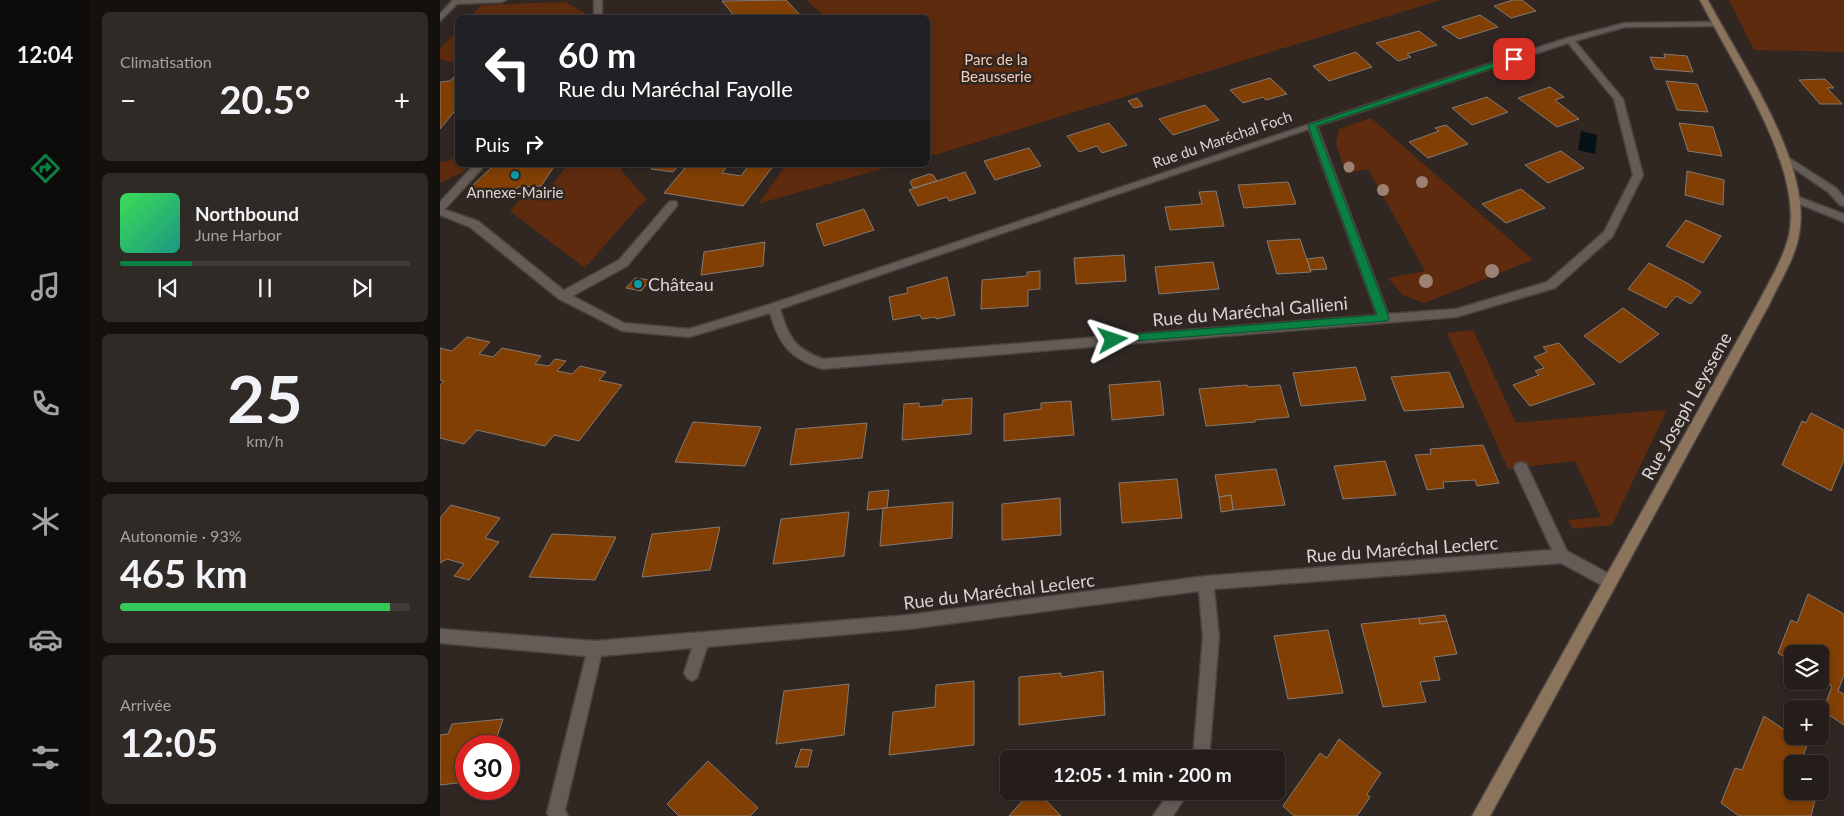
<!DOCTYPE html>
<html lang="fr">
<head>
<meta charset="utf-8">
<style>
  :root { --surface:#241d1a; --page:#302a27; --text:#f1f3f6; --muted:#a3a2a2; --line:#413b39; --accent:#0b8043 }
  body { margin:0; font-family:Lato,sans-serif; background:var(--page); color:var(--text); height:100vh; display:flex; flex-direction:column; font-size:19px; white-space:nowrap }
  * { box-sizing:border-box; margin:0 }
  p { font-size:16px; color:var(--muted) }
  .icon { flex:none; width:28px; height:28px; fill:none; stroke:currentColor; stroke-width:2; stroke-linecap:round; stroke-linejoin:round }
  .map { position:relative; flex:1; overflow:hidden }
  .details { display:flex; flex-direction:column; gap:12px; padding:12px; background:#14100e; width:350px }
  .details>* { flex:none }
  .top-card { position:absolute; left:15px; top:15px; width:475px; height:152px; border-radius:8px; box-shadow:0 2px 8px #0003,0 0 0 1px var(--line); background:#202124; color:#fff; overflow:hidden }
  .fabs { position:absolute; left:1344px; top:645px; display:grid; gap:10px }
  .fabs a { display:grid; place-items:center; width:45px; height:45px; border-radius:8px; background:var(--surface); box-shadow:0 2px 8px #0003,0 0 0 1px var(--line); font-size:25px }
  .speed { position:absolute; left:15px; top:735px; display:flex; gap:10px; font-size:25px; font-weight:700; text-align:center }
  .speed>* { display:grid; place-content:center; width:65px; height:65px; border-radius:50%; background:var(--surface); box-shadow:0 2px 8px #0003,0 0 0 1px var(--line); line-height:1 }
  .speed .limit { border:8px solid #d22; background:#fff; color:#111 }
  .pin { position:absolute; display:grid; place-items:center; width:42px; height:42px; color:#fff; margin:-21px; border-radius:10px; box-shadow:0 2px 8px #0006 }
  .me { position:absolute; width:55px; margin:-28px; rotate:85deg; stroke-linejoin:round; filter:drop-shadow(0 0 4px #0008) }
  .turn { display:flex; align-items:center; gap:18px; height:105px; padding:0 20px; font-size:22px }
  .turn .icon { width:65px; height:65px; stroke-width:2.5 }
  .turn b { display:block; font-size:35px; line-height:42px }
  .then { display:flex; align-items:center; height:48px; padding:0 20px; background:#0003; gap:10px; font-size:19px }
  .big { font-size:38px; font-weight:700; line-height:1.1 }
  .details .card { flex:1; display:flex; flex-direction:column; justify-content:center; gap:8px; min-width:0; padding:0 18px; border-radius:8px; background:var(--page) }
  .details .dial { align-items:center; gap:0 }
  .dial b { font-size:65px; line-height:1 }
  .song { display:flex; align-items:center; gap:15px }
  .cover { width:60px; height:60px; border-radius:8px; background:linear-gradient(135deg,hsl(130 70% 55%),hsl(170 70% 35%)) }
  .played { height:5px; border-radius:2px; background:linear-gradient(90deg,var(--accent) 25%,var(--line) 25%) }
  .keys { display:flex; justify-content:space-around; direction:ltr }
  .heat { display:flex; justify-content:space-between; align-items:center; font-size:28px; direction:ltr }
  .charge { height:8px; border-radius:4px; background:linear-gradient(90deg,#34c759 93%,var(--line) 0) }
  .trip { position:absolute; left:560px; top:750px; width:285px; height:50px; border-radius:8px; background:var(--surface); box-shadow:0 2px 8px #0003,0 0 0 1px var(--line); font-weight:700; line-height:50px; text-align:center }
  main { display:flex; flex:1; min-height:0 }
  .menu { display:flex; flex-direction:column; width:90px; justify-content:space-around; align-items:center; background:#0e0c0a; color:var(--muted) }
  .menu .icon { width:35px; height:35px }
  .menu .current { color:var(--accent) }
  .menu b { font-size:22px; color:var(--text) }
  .map>svg:first-child { display:block }
  .green { fill:#5e2b0f }
  .water { fill:#041116 }
  .building { fill:#813f04; stroke:#847a74 }
  .lines { fill:none; stroke-linecap:round; stroke-linejoin:round }
  .lane-casing { stroke:#4a433f; stroke-width:3 }
  .street-casing { stroke:#4a433f; stroke-width:3 }
  .secondary-casing { stroke:#4a433f; stroke-width:3 }
  .lane { fill:#655b57; fill-rule:evenodd }
  .street { fill:#655b57; fill-rule:evenodd }
  .secondary { fill:#8b745b; fill-rule:evenodd }
  .tree { fill:#9d8274 }
  .route { fill:#0b8043; stroke:#07532c }
  .culture-dot { fill:#0f9aa8; stroke:#302723; stroke-width:2 }
  .labels { text-anchor:middle; dominant-baseline:central; stroke-width:5; stroke-linejoin:round; paint-order:stroke }
  .far-park-label { font-size:15px; fill:#f6ccb7; stroke:#302723 }
  .far-street-label { font-size:15px; fill:#dad4d2; stroke:#302723 }
  .far-poi-label { font-size:15px; fill:#dad4d2; stroke:#302723 }
  .poi-label { font-size:18px; fill:#dad4d2; stroke:#302723; text-anchor:start }
  .street-label { font-size:18px; fill:#dad4d2; stroke:#302723 }
</style>
</head>
<body>
<main>
<nav class="menu">
<b>12:04</b>
<svg class="icon current" aria-label="directions" viewBox="0 0 24 24"><path d="M12 3l9 9-9 9-9-9zM9 14v-3h6M13 9l2 2-2 2"/></svg>
<svg class="icon" aria-label="music" viewBox="0 0 24 24"><path d="M9 18V5l10-2v13"/><circle cx="6" cy="18" r="3"/><circle cx="16" cy="16" r="3"/></svg>
<svg class="icon" aria-label="phone" viewBox="0 0 24 24"><path d="M5 4h4l2 5-3 2q2 4 5 5l2-3 5 2v4C11 20 4 13 5 4z"/></svg>
<svg class="icon" aria-label="climate" viewBox="0 0 24 24"><path d="M12 3v18M4 7l16 10M4 17L20 7"/></svg>
<svg class="icon" aria-label="car" viewBox="0 0 24 24"><path d="M5 17H2v-5l4-1 3-4h7l3 4 3 1v5h-3M9 17h6M6 11h13"/><circle cx="7" cy="17" r="2"/><circle cx="17" cy="17" r="2"/></svg>
<svg class="icon" aria-label="filters" viewBox="0 0 24 24"><path d="M4 7h16M4 17h16"/><circle cx="9" cy="7" r="2"/><circle cx="15" cy="17" r="2"/></svg>
</nav>
<section class="details">
<div class="card"><p>Climatisation</p>
<div class="heat"><a>−</a><b class="big">20.5°</b><a>+</a></div>
</div>
<div class="card">
<div class="song"><i class="cover"></i><div><b>Northbound</b><p>June Harbor</p></div></div>
<div class="played"></div>
<div class="keys"><svg class="icon" aria-label="previous" viewBox="0 0 24 24"><path d="M18 5L8 12l10 7zM5 5v14"/></svg><svg class="icon" aria-label="pause" viewBox="0 0 24 24"><path d="M8 5v14M16 5v14"/></svg><svg class="icon" aria-label="next" viewBox="0 0 24 24"><path d="M6 5l10 7-10 7zM19 5v14"/></svg></div>
</div>
<div class="card dial"><b>25</b><p>km/h</p></div>
<div class="card"><p>Autonomie · 93%</p><b class="big">465 km</b><div class="charge"></div></div>
<div class="card"><p>Arrivée</p><b class="big">12:05</b></div>
</section>
<div class="map">
<svg width="1404" height="816" viewBox="0 0 1404 816">
  <rect width="100%" height="100%" fill="#302723"/>
  <path class="green" d="M366,0H1001L488,157V18L386,17Z
    M1289,0H1404V52L1314,50Z
    M126,2L146,14L143,18L30,17L42,5Z
    M17,31V64L0,59V49Z
    M931,118L1093,260L984,303L963,295L948,278L985,271L928,169L906,173L896,144L899,129Z
    M17,157L18,165H29L23,172L0,183V161L2,163Z
    M127,165H185L181,170L207,200L198,207L145,268L70,211L89,190L111,187Z
    M346,165H455L318,204Z
    M1033,330L1076,423L1222,410L1226,412L1172,525L1133,529L1128,520L1161,517L1135,461L1068,469L1007,333Z"/>
  <path class="water" d="M1141,131L1157,135L1155,154L1138,150Z"/>
  <path class="building" d="M346,0L363,18H296L282,1Z
    M1073,0H1082L1096,11L1071,18L1054,6Z
    M1040,15L1058,27L1019,39L1002,27Z
    M979,31L997,45L967,54L971,57L958,61L936,43Z
    M916,52L932,67L889,81L873,66Z
    M1224,54L1247,56L1253,72L1215,69L1210,57L1225,58Z
    M14,77H18V107L0,129V82L10,81Z
    M830,78L847,94L826,100L823,97L803,103L790,90Z
    M1385,79L1394,88H1387L1402,104H1380L1359,80Z
    M1226,81L1257,84L1268,112L1237,110Z
    M1110,87L1124,97L1115,100L1139,119L1117,127L1078,98Z
    M1047,97L1068,112L1032,125L1012,108Z
    M697,98L703,106L694,108L688,101Z
    M765,105L779,120L733,135L719,119Z
    M669,123L687,145L662,153L657,146L639,152L627,136Z
    M1239,123L1273,127L1282,156L1248,151Z
    M1006,125L1028,144L988,158L969,142L999,131L995,128Z
    M589,148L601,166L555,180L544,161Z
    M1121,151L1144,168L1108,183L1085,165Z
    M54,165H115L101,186L78,187L72,194L30,188Z
    M214,165H288L282,173L301,176L309,165H306H334L303,206L224,193L245,168L237,167L233,172L211,169Z
    M1247,171L1284,180L1283,205L1245,195Z
    M525,172L536,193L509,201L507,197L478,206L469,190Z
    M489,174L493,175L497,181L473,188L470,182L472,180Z
    M848,182L856,204L804,208L798,185Z
    M1081,189L1105,208L1066,223L1042,204Z
    M776,191L784,226L730,230L725,207L762,204L759,192Z
    M424,209L434,230L384,246L376,224Z
    M1246,220L1281,236L1263,263L1226,246Z
    M860,239L871,272L837,274L827,241Z
    M325,242L323,266L261,275L264,252Z
    M684,255L686,281L636,284L634,258Z
    M883,257L887,269L870,270L867,259Z
    M773,262L779,289L719,294L715,267Z
    M1209,263L1247,283L1261,292L1251,304L1236,296L1226,308L1188,289Z
    M600,271V289L588,290V306L541,309L542,280L587,276V272Z
    M507,277L515,315L496,319V317L482,319L480,315L453,320L449,297L468,293L467,288Z
    M195,278L210,280L201,291L186,288Z
    M1183,308L1219,334L1180,363L1144,336Z
    M27,337L50,342L39,354L53,357L62,348L101,356L95,364L109,366L115,359L126,361L117,371L132,374L140,366L166,372L159,380L182,385L139,441L114,435L105,446L37,430L24,444L0,438V385L4,381L0,380V348L12,351Z
    M1119,343L1155,384L1090,406L1073,385L1099,375L1095,371L1104,368L1094,357L1107,352L1103,347Z
    M916,367L926,400L861,406L853,373Z
    M1009,372L1024,407L964,411L951,377Z
    M720,381L724,415L672,420L669,385Z
    M807,385L808,387L840,385L849,417L815,420V422L766,426L759,389Z
    M532,398L531,434L462,440L464,404L479,403V407L502,405L503,400Z
    M631,401L634,435L564,441V414L601,409V403Z
    M1371,413L1404,430V460L1391,491L1342,465L1362,421L1366,423Z
    M253,422L321,427L305,466L235,462Z
    M427,423L422,458L350,465L356,429Z
    M1043,445L1059,483L1037,486L1035,480L1003,482L1004,488L987,490L975,455L991,454L990,449Z
    M945,461L956,495L903,499L894,466Z
    M836,469L845,505L793,510L791,495L779,497L775,475Z
    M737,479L742,518L682,523L679,483Z
    M449,490L447,508L427,510L429,492Z
    M791,495L793,510L781,512L779,497Z
    M620,498L621,535L562,540V504Z
    M513,502L512,538L440,546L443,508Z
    M11,505L60,518L45,538L59,542L29,580L14,576L24,564L7,559L0,563V518Z
    M409,512L404,556L333,564L341,519Z
    M280,527L270,570L202,577L212,534Z
    M112,534L176,537L155,580L89,577Z
    M1368,594L1404,614V675L1398,691L1404,694V725L1383,711L1392,686L1380,679V654H1352V662L1338,653L1351,620L1357,623Z
    M1005,615L1007,621L980,624L979,618Z
    M979,618L980,624L1007,621L1017,654L994,657L1000,680L980,682L986,702L943,707L921,624Z
    M888,630L903,693L848,699L834,636Z
    M663,671L665,715L579,725V677L621,673V677Z
    M534,681V745L449,755L453,712L495,707L496,685Z
    M409,684L404,735L336,744L344,691Z
    M1324,716L1367,745L1360,764H1352V791H1365L1364,793L1375,800L1371,816H1299L1281,803L1295,768L1302,770Z
    M63,719L54,746H26V782L0,785V735L8,734L12,724Z
    M899,739L941,773L927,794L930,797L917,816H854L843,806L880,753L887,758Z
    M361,749L372,750L368,767H355Z
    M268,761L318,808L310,816H239L227,804Z
    M591,791H597L621,816H569Z"/>
  <g class="lines">
    <defs>
      <path id="lane" d="M13,0H66L62,2L15,4L11,2Z
        M34,165H45L4,210L0,211V202Z
        M233,201L237,202V206L187,266L127,299H119L117,296L119,293L179,260L229,202Z
        M261,634L266,636L269,641L257,678L252,681L247,678L244,673L256,636Z"/>
      <path id="street" d="M13,0H21L0,21V14Z
        M154,0H162V18H154Z
        M1275,22H1278V26L1185,27L1135,41L1183,99L1203,175L1172,237L1115,288L1016,317L382,369C350,358 339,345 330,313L249,337L182,331L119,299L30,227L0,215V208L38,221L127,293L184,323L249,329L331,304L1127,38L1185,23ZM1128,43L1174,99L1193,175L1164,232L1107,282L1016,309L948,314L877,126ZM869,129L937,315L383,359C354,348 349,338 340,309Z
        M1343,154L1396,188L1404,197V206L1400,205L1388,192L1340,159L1338,157Z
        M1356,196L1404,214V222L1352,201V197Z
        M1081,462L1086,464L1127,551L1175,577L1177,582L1175,587L1170,589L1165,587L1121,563L774,589L779,637L769,759H753L763,637L759,591L468,629L161,656L125,810L128,816H109L107,813L146,656L0,643V629L155,641L468,615L766,576L1112,550L1074,468L1076,464Z
        M730,791H749L733,816H713Z"/>
      <path id="secondary" d="M1260,0H1268C1300,62 1373,164 1359,235C1355,259 1339,283 1329,305L1050,816H1032L1317,305C1328,283 1343,260 1349,235C1363,166 1291,62 1260,0Z"/>
    </defs>
    <use href="#lane" class="lane-casing"/>
    <use href="#street" class="street-casing"/>
    <use href="#secondary" class="secondary-casing"/>
    <use href="#lane" class="lane"/>
    <use href="#street" class="street"/>
    <use href="#secondary" class="secondary"/>
  </g>
  <g class="tree">
    <circle cx="909" cy="167" r="5.5"/>
    <circle cx="982" cy="182" r="6"/>
    <circle cx="943" cy="190" r="6"/>
    <circle cx="1052" cy="271" r="7"/>
    <circle cx="986" cy="281" r="7"/>
  </g>
  <path class="route" d="M1074,56L1078,59L1077,60L876,126L949,318L948,321L669,343L668,340L673,336L937,315L868,125Z"/>
  <g class="culture-dot">
    <circle cx="75" cy="175" r="5"/>
    <circle cx="198" cy="284" r="5"/>
  </g>
  <g class="labels">
    <g class="far-park-label">
      <text x="556" y="59">Parc de la<tspan x="556" dy="17">Beausserie</tspan></text>
    </g>
    <g class="far-street-label">
      <text transform="translate(782 139) rotate(-19)">Rue du Maréchal Foch</text>
    </g>
    <g class="far-poi-label">
      <text x="75" y="192">Annexe-Mairie</text>
    </g>
    <g class="poi-label">
      <text x="208" y="284">Château</text>
    </g>
    <g class="street-label">
      <text transform="translate(810 311) rotate(-5)">Rue du Maréchal Gallieni</text>
      <text transform="translate(1246 406) rotate(-61)">Rue Joseph Leyssene</text>
      <text transform="translate(962 549) rotate(-4)">Rue du Maréchal Leclerc</text>
      <text transform="translate(559 591) rotate(-7)">Rue du Maréchal Leclerc</text>
    </g>
  </g>
</svg>
<div class="fabs">
<a><svg class="icon" aria-label="layers" viewBox="0 0 24 24"><path d="M12 4l9 5-9 5-9-5zM3 14l9 5 9-5"/></svg></a>
<a>+</a>
<a>−</a>
</div>
<div class="speed"><div class="limit">30</div></div>
<div class="pin" style="left:1074px;top:59px;background:#d93025"><svg class="icon" aria-label="arrive" viewBox="0 0 24 24"><path d="M6 21V4h12l-3 4 3 4H6"/></svg></div>
<svg class="me" style="left:673px;top:340px" viewBox="-20 -20 40 40"><path d="M0-17L14 15 0 8-14 15z" fill="#0b8043" stroke="#fff" stroke-width="4"/></svg>
<div class="trip">12:05 · 1 min · 200 m</div>
<div class="top-card">
<div class="turn"><svg class="icon" aria-label="left" viewBox="0 0 24 24"><path d="M17 20v-9H6M10 6l-5 5 5 5"/></svg><div><b>60 m</b>Rue du Maréchal Fayolle</div></div>
<div class="then">Puis<svg class="icon" aria-label="right" viewBox="0 0 24 24"><path d="M7 20v-9h11M14 6l5 5-5 5"/></svg></div>
</div>
</div>
</main>
</body>
</html>
